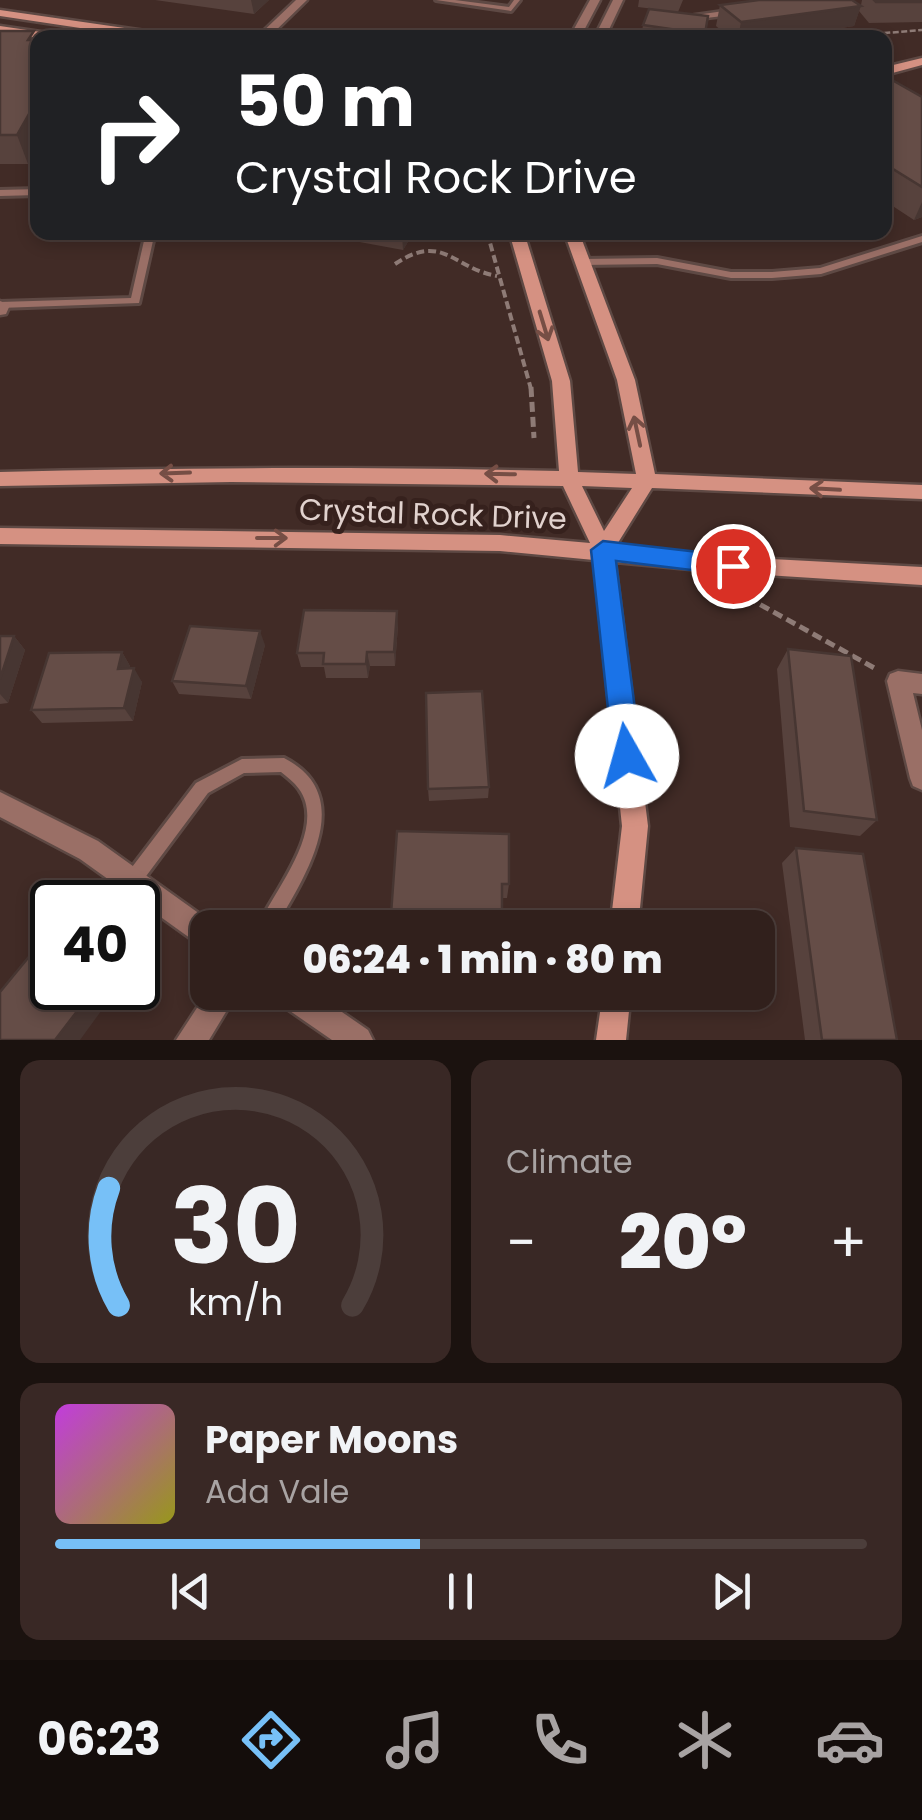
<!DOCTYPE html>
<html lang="en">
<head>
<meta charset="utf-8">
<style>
  :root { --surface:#31201c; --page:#392825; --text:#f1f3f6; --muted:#a8a3a3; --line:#4c3e3b; --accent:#77c0f7 }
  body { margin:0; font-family:Poppins,sans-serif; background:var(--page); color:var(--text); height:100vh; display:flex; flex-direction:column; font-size:38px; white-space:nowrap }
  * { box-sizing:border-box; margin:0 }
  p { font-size:32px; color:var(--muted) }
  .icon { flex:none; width:55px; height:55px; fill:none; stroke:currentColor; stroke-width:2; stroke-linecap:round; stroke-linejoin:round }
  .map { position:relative; height:1040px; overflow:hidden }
  .drawer { display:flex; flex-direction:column; gap:20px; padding:20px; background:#1b120f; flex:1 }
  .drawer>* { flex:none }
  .top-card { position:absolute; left:30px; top:30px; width:862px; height:210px; border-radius:20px; box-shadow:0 5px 15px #0003,0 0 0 2px var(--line); background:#202124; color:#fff; overflow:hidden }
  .speed { position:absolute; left:30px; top:880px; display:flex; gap:20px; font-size:50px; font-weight:700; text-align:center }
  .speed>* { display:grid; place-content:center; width:130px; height:130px; border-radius:50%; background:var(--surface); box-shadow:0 5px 15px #0003,0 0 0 2px var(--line); line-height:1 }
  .speed .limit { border:5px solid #111; border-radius:15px; background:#fff; color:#111 }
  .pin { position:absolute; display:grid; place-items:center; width:85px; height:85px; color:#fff; margin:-42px; border:5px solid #fff; border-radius:50%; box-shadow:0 2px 10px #0007 }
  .me { position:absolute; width:110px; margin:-55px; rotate:353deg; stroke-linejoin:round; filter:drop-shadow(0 0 8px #0008) }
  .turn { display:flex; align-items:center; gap:35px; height:210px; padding:0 40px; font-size:45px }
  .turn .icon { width:130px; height:130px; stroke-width:2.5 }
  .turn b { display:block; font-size:70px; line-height:85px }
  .big { font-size:75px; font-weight:800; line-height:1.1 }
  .drawer .card { flex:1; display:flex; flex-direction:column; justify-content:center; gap:15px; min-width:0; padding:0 35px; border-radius:20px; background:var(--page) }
  .drawer .dial { align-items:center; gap:0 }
  .dial svg { height:260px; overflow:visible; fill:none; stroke:var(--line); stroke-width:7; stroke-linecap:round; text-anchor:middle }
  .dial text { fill:var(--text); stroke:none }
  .song { display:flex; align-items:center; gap:30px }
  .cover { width:120px; height:120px; border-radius:15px; background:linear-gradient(135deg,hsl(290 70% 55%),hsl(60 70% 35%)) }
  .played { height:10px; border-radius:5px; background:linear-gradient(90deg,var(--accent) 45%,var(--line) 45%) }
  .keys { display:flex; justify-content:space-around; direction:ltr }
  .heat { display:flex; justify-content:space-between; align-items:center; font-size:55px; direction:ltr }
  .drawer .tiles { flex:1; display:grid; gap:20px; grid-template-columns:1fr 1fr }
  .card:last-child { grid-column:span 2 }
  .trip { position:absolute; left:190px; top:910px; width:585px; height:100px; border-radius:20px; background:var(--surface); box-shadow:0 5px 15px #0003,0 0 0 2px var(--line); font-weight:800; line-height:100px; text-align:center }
  .tab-bar { display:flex; height:160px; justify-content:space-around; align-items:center; background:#140d0b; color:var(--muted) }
  .tab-bar .icon { width:70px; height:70px }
  .tab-bar .current { color:var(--accent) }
  .tab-bar b { font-size:45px; color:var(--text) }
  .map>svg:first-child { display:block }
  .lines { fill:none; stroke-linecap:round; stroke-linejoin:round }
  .lane-casing { stroke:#5e4944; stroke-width:6 }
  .street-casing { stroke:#5e4944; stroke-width:5 }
  .secondary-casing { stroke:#5e4944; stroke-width:5 }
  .path-far2 { stroke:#8e7b76; stroke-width:2.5; stroke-dasharray:6 2.5; stroke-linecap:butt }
  .path-far1 { stroke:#8e7b76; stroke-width:4; stroke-dasharray:8 4; stroke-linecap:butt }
  .path { stroke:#8e7b76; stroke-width:5; stroke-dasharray:10 5; stroke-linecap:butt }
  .lane { fill:#9a6f66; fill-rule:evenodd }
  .street { fill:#9a6f66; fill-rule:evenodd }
  .secondary { fill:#d59182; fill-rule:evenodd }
  .wall { fill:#57423d }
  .shaded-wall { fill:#473632 }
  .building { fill:#654d47; stroke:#473632; stroke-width:2.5 }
  .oneway { stroke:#764e45 }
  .route { fill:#1a73e8; stroke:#114b97; stroke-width:2.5 }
  .labels { text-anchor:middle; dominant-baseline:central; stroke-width:10; stroke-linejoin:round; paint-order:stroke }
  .street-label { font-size:30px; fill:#e1d2ce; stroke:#36211d }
</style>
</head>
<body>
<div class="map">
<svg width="922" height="1040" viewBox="0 0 922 1040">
  <rect width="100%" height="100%" fill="#412b26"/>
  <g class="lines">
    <defs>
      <path id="lane" d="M436,0H455L509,7L514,0H520L511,11Z
        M38,189V195L0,196V190Z
        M146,232H155L139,303L0,308V302L131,298Z
        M922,236V242L821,274L772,278H731L657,264L582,265L577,262L582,259L657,258L731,272H772L820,268Z
        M284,758C359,796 304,878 275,928H257C273,892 328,829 299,789C294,782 287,777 281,772L244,773L208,793L138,887L132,889L126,887L124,881L126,875L196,783L242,759Z"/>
      <path id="street" d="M296,0H307L268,38H256Z
        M590,0H600L580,38H569Z
        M613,0H623L605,38H594Z
        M745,8L749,9V13L680,21L675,18Z
        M0,301L10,305L6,314L0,315Z
        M898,671L922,674V694L913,693L922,730V790L913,786L910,778L887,681L890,674Z
        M0,792L98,841L218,927L208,928V951L80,859L0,817Z
        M208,991L238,992L209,1040H176Z
        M273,992H313L368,1030L373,1040H332L277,1002Z"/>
      <path id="secondary" d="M0,10L173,35L178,38H147L0,16Z
        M0,26L61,35L66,38H38L0,32Z
        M922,58V65L885,75V67Z
        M509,232H524L570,381L578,472L636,474L617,380L564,232H579L635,380L655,474L922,485V499L652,488L616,546L733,557L922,567V585L733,573L615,562L648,826L638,928H610L622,826L594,560L500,551L0,544V528L500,535L590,543L563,486L231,482L0,486V472C186,467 372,467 559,471L552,381ZM582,486L632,488L604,531Z
        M603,992H631L626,1040H596Z"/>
    </defs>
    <use href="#lane" class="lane-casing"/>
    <use href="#street" class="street-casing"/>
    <use href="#secondary" class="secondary-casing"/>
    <path class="path-far2" d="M825,38L922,30"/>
    <path class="path-far1" d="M487,232L531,389
      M395,264C443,232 452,268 497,276"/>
    <path class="path" d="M531,387L534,438
      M734,590L878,670"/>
    <use href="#lane" class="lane"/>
    <use href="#street" class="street"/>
    <use href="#secondary" class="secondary"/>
  </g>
  <path class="wall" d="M155,0H269L254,14Z
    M639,0H683L678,12L638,7Z
    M862,0H922V22L869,23L859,11L854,26L775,38H730L716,26L720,5H861Z
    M708,16L704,38H641L643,25Z
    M0,31L38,40V146L28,164H0Z
    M885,76L922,97V217L914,220L885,201Z
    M305,232H414L403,250Z
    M398,625L395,666H370L368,678H326L324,667H301L297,653Z
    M0,636H14L25,650L8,703L0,704Z
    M265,645L251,699L179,694L172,681Z
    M788,649L877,820L860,836L790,827L777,669Z
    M122,652L130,666L129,668L142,682L133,721L42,723L31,710Z
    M489,787L488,798L429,801L428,789Z
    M397,831L509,884L507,898H502L501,928H390Z
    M796,848L897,1040H805L782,863Z"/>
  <path class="shaded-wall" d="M251,0H269L254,14Z
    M861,6L854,26L775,38H738L741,22Z
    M38,98V146L28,164L17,135Z
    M922,202V217L914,220Z
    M404,232H414L403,250L402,235Z
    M397,611L398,625L395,666L394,652Z
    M260,631L265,645L251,699L246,686Z
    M14,636L25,650L8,703L0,694V679Z
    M122,652L130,666L126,682L118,669Z
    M367,652L370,666L368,678L366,664Z
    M134,668L142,682L133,721L124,708Z
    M76,988H79L104,1007L80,1040H55Z"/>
  <path class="building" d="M759,0H852L861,6L741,22L720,5Z
    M874,0H922V2H876Z
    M649,9L708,16L705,34L643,25Z
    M0,31H34L28,40H38V98L17,135H0Z
    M885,76L922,97V187L885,164Z
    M304,610L397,611L394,652H367L366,664H323L324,653H297Z
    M190,626L260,631L246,686L172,681Z
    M0,636H14L0,679Z
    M788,649L851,656L877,820L804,811Z
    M122,652L118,669L134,668L124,708L31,710L49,653Z
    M482,691L489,787L428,789L426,693Z
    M397,831L509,834V884H502V922L452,921V928H390Z
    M796,848L863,854L897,1040H822Z
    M32,953L52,969V988H76L88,997L55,1040H0V992Z"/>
  <defs><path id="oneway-shaft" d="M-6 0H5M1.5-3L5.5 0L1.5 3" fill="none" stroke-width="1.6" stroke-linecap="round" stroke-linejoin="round" transform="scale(2.5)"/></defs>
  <g class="oneway">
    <use href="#oneway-shaft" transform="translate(544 326) rotate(73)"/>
    <use href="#oneway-shaft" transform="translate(637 431) rotate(-102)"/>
    <use href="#oneway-shaft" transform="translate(175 473) rotate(178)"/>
    <use href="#oneway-shaft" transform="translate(500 474) rotate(-179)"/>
    <use href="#oneway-shaft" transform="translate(825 489) rotate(-177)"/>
    <use href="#oneway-shaft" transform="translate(272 538)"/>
  </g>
  <path class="route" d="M603,541L733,556L745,566L733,575L616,561L641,756L637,766L627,769L617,766L613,756L591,550Z"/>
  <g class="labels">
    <g class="street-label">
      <text transform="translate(433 514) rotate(2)">Crystal Rock Drive</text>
    </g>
  </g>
</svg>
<div class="speed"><div class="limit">40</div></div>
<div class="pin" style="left:733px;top:566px;background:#d93025"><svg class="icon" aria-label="arrive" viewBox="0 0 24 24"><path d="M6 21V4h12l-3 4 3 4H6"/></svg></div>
<svg class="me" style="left:627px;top:756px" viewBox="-20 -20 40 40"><circle r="19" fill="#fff"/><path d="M0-13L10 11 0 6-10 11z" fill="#1a73e8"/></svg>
<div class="trip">06:24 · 1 min · 80 m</div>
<div class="top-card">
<div class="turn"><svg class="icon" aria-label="right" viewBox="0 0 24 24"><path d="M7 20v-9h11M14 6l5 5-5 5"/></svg><div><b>50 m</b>Crystal Rock Drive</div></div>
</div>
</div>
<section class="drawer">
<div class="tiles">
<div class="card dial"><svg viewBox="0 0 100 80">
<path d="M14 69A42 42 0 1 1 86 69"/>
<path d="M14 69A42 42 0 0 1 11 33" stroke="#77c0f7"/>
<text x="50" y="56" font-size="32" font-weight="700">30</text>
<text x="50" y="72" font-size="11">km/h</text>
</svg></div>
<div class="card"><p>Climate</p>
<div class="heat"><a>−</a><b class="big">20°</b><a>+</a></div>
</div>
<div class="card">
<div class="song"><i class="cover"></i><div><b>Paper Moons</b><p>Ada Vale</p></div></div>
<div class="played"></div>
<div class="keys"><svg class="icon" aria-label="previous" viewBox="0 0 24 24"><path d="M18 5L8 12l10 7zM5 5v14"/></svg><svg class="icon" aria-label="pause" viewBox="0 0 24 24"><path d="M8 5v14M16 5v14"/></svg><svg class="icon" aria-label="next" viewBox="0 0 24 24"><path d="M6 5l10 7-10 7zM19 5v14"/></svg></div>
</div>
</div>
</section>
<nav class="tab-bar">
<b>06:23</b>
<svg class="icon current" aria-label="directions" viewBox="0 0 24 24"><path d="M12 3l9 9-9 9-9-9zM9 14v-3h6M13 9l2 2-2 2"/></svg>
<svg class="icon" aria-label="music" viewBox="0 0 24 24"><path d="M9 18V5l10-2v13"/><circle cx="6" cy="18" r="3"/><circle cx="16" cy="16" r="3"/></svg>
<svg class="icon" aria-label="phone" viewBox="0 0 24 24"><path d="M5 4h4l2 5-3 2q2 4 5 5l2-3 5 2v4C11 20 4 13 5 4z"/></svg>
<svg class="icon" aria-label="climate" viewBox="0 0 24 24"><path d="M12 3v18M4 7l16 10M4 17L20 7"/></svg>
<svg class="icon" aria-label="car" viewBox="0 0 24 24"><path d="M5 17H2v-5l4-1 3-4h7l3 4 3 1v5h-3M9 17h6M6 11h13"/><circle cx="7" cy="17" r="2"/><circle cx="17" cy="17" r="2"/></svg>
</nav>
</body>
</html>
